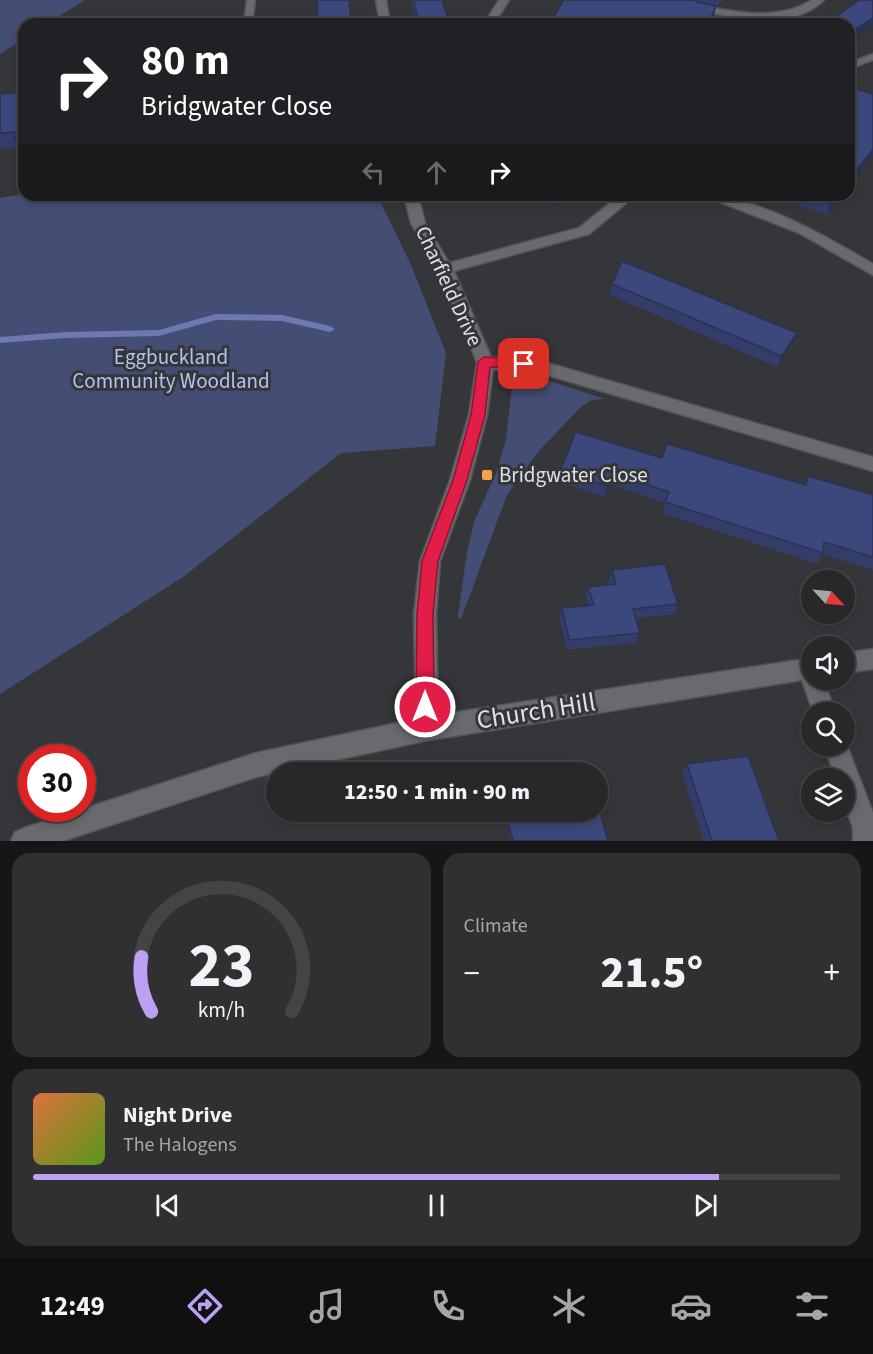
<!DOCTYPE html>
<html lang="en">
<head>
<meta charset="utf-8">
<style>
  :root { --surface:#28282b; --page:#303033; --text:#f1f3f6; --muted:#a5a6a9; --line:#444447; --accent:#bca0f2 }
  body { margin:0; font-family:"Source Sans 3",sans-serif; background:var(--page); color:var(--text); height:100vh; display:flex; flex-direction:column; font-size:22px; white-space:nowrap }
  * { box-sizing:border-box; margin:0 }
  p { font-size:20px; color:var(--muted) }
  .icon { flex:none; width:33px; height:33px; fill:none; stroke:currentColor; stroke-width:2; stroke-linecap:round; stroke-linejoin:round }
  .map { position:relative; height:841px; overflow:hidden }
  .side { display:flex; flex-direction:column; gap:12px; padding:12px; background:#161618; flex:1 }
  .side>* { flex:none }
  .guide { position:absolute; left:18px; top:18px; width:837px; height:183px; border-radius:18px; box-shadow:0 3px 9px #0003,0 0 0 2px var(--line); background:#202124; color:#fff; overflow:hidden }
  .needle { width:39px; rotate:116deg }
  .buttons { position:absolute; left:801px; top:570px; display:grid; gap:12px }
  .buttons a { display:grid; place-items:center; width:54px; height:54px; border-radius:50%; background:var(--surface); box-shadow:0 3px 9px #0003,0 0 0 2px var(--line); font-size:30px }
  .speed { position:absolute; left:18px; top:744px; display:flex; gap:12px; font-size:30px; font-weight:700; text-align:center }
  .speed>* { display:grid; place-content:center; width:78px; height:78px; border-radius:50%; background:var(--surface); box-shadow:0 3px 9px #0003,0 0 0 2px var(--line); line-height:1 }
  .speed .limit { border:9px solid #d22; background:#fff; color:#111 }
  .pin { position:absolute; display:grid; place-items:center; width:51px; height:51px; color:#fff; margin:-26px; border-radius:12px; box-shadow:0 3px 9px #0006 }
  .me { position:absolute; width:66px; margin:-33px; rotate:0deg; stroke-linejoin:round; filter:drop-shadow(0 0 4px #0008) }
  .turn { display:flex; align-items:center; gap:21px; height:126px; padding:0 24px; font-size:27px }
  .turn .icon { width:78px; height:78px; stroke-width:2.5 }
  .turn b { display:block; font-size:42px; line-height:51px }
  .lanes { display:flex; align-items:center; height:57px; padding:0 24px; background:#0003; justify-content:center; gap:30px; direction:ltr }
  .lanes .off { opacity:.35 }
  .big { font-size:45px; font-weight:800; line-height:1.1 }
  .side .tile { flex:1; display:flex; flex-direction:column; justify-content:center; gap:9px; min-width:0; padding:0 21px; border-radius:18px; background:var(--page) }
  .side .dial { align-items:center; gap:0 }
  .dial svg { height:156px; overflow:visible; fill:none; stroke:var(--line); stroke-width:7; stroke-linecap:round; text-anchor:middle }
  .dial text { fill:var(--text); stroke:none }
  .song { display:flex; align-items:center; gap:18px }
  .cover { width:72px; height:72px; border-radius:9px; background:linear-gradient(135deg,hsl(20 70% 55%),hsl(90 70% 35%)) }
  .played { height:6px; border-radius:3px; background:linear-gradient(90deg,var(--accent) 85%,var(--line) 85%) }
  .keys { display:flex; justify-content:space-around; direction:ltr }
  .heat { display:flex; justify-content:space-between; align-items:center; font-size:33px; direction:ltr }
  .side .tiles { flex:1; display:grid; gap:12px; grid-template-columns:1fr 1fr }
  .tile:last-child { grid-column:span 2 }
  .trip { position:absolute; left:266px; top:762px; width:342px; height:60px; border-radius:30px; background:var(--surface); box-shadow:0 3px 9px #0003,0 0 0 2px var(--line); font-weight:800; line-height:60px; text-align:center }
  .tab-bar { display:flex; height:96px; justify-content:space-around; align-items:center; background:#101011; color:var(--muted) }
  .tab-bar .icon { width:42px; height:42px }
  .tab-bar .active { color:var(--accent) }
  .tab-bar b { font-size:27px; color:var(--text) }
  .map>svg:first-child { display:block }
  .green { fill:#444d73 }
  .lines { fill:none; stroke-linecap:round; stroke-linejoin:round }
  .stream { fill:#6c7ab2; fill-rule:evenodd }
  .lane-casing { stroke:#535457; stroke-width:3 }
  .street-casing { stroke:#535457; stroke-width:3 }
  .lane { fill:#696a6e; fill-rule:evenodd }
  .street { fill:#696a6e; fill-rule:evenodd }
  .wall { fill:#343d6a }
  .shaded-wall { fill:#2a3256 }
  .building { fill:#3c477b; stroke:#2a3256; stroke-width:1.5 }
  .route { fill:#e11d48; stroke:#92132f; stroke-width:1.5 }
  .poi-dot { fill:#f7a149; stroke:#353639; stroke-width:2 }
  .labels { text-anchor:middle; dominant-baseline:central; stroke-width:6; stroke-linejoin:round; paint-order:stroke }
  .street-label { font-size:21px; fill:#e0e1e3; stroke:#353639 }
  .park-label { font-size:21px; fill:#b4c1f2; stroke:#353639 }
  .poi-label { font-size:21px; fill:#e0e1e3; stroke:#353639; text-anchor:start }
  .near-street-label { font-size:26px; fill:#e0e1e3; stroke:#353639 }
</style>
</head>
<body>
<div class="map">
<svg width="873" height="841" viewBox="0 0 873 841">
  <rect width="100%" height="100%" fill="#353639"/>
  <path class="green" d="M0,0H85L47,24H24V39L0,54Z
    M24,194L93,195L104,202L204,195H281L381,203L412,267L446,353L435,446L341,453L183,577L0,694V198Z
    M522,379H543L605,399L592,400L581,407L538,452L507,495L461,619L458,616L467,552L474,522L496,473L506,439L512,386Z"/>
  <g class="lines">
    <path class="stream" d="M216,314L282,315L330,326L335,329L330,332L282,321L216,320L159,336L66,338L0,343V337L66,332L159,330Z"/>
    <defs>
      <path id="lane" d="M247,0H255L252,24H244Z
        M873,54V60L849,69V63Z"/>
      <path id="street" d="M376,0H386L390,24H380Z
        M499,0H509L494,24H484Z
        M812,0H824C797,27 750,21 716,14C708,13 696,12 690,7L695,4C733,12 777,22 812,0Z
        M404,195H418L425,223L449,263L579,228L620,195H636L589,234L454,271L491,357L537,360L873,457V471L537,372L493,369L487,415L470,480L440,561L436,614L438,715L812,658V680H824L835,712H813L802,680L429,740L256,777L63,841H11L15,832L24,828L256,753L416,719L414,614L420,561L450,480L469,415L477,362L437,269L411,223Z
        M702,195C755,195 827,237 873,264V275L799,233Z
        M873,649V669L844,673V653Z
        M844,738L873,813V841H853V828L844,803V778H836L824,746H844Z"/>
    </defs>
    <use href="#lane" class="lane-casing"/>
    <use href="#street" class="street-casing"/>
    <use href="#lane" class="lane"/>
    <use href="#street" class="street"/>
  </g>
  <path class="wall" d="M411,0H444L443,1L448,19V24H417Z
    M564,0H721L718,6L696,2L714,16L710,24H549Z
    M24,79V154H21L18,148L0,149V94L15,93Z
    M538,195H583L550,206Z
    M771,195H842L827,215Z
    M612,284L792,344L777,367L610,295Z
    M662,458L804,484L808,476L873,495V570L822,554L817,564L662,513L665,503L609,484L605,497L558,482L560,471Z
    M612,570L678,604L674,614L635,618L640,633L636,643L567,650L559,618L562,608L588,605L586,597L588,587L610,585L609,580Z
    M687,764L779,841H704L682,773Z
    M505,812H597L608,841H511Z"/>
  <path class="shaded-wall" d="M716,6L714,16L710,24H708Z
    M873,18V25L849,41V33Z
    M873,149V154L849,185V180Z
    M551,195H583L550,206Z
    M838,195H842L827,215L831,204Z
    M797,333L792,344L777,367L782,356Z
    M612,473L609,484L605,497L607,486Z"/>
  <path class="building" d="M317,0H349L351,24H318Z
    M413,0H442L448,19L419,21Z
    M564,0H694L697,2L716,6L708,24H549Z
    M859,0H873V18L849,33V24H827Z
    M24,79V138L15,139L17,132L0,133V94L15,93Z
    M849,87L873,94V149L849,180Z
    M806,195H838L831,204Z
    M622,261L797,333L782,356L612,284Z
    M576,432L662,458L667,444L806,485L808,476L873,495V557L824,542L823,553L665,502L669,492L612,473L607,486L560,471Z
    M665,564L678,604L633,609L640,633L569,640L562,608L594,605L588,587L616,584L612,570Z
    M748,756L779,841H712L687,764Z
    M597,803L608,841H513L506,812H597Z"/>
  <path class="route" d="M484,357L524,359L531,364L524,368L490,367L485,415L467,480L438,561L433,614L434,707L431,713L425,715L419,713L416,707L417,614L422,561L453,480L471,415L478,362Z"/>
  <rect class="poi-dot" x="481" y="469" width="12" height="12" rx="3"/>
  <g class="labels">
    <g class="street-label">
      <text transform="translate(449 286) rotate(65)">Charfield Drive</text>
    </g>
    <g class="park-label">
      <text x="171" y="357">Eggbuckland<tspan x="171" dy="24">Community Woodland</tspan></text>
    </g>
    <g class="poi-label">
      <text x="499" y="475">Bridgwater Close</text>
    </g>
    <g class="near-street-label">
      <text transform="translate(536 711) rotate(-9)">Church Hill</text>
    </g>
  </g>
</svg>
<div class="buttons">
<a><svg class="needle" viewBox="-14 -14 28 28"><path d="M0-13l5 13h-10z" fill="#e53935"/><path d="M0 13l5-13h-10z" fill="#a5a6a9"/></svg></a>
<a><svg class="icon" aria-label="sound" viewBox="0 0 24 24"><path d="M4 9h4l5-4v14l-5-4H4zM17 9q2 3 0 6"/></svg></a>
<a><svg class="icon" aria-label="search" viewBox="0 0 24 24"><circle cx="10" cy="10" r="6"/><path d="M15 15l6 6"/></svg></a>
<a><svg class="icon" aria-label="layers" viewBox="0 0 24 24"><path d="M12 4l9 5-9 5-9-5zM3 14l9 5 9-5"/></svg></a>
</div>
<div class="speed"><div class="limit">30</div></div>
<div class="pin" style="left:524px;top:364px;background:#d93025"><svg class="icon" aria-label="arrive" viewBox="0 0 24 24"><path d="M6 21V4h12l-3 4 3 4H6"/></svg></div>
<svg class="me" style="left:425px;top:707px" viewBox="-20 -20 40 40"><circle r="17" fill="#e11d48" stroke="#fff" stroke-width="3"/><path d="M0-11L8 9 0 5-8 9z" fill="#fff"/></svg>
<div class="trip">12:50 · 1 min · 90 m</div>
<div class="guide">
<div class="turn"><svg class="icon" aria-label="right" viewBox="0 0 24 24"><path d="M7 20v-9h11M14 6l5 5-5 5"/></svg><div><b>80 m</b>Bridgwater Close</div></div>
<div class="lanes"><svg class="icon off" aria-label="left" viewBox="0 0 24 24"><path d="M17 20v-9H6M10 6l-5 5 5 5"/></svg><svg class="icon off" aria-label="ahead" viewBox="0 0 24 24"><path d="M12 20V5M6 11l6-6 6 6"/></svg><svg class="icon" aria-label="right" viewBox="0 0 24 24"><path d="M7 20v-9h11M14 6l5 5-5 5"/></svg></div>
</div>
</div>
<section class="side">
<div class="tiles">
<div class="tile dial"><svg viewBox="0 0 100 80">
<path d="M14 69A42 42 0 1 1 86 69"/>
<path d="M14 69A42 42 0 0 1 9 41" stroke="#bca0f2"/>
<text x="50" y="56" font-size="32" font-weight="700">23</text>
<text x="50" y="72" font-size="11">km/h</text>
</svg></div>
<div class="tile"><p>Climate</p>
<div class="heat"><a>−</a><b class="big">21.5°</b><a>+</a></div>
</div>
<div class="tile">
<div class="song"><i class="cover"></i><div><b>Night Drive</b><p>The Halogens</p></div></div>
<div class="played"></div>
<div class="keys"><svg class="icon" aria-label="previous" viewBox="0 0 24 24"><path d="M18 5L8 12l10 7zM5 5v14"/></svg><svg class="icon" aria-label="pause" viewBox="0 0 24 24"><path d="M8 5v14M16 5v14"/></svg><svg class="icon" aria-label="next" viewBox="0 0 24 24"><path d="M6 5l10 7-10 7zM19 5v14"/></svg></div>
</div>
</div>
</section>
<nav class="tab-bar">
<b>12:49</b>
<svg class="icon active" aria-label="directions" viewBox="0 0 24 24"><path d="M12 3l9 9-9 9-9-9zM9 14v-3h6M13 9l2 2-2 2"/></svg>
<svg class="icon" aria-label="music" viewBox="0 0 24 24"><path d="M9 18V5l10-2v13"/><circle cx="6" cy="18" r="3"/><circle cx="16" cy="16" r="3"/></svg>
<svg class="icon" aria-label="phone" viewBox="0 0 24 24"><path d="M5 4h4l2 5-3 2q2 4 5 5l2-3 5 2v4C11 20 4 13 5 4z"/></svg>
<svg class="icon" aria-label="climate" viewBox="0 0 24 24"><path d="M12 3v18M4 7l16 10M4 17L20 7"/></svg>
<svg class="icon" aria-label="car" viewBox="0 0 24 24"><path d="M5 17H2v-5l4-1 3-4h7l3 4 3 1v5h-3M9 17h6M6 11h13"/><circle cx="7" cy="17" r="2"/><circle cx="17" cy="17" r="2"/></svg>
<svg class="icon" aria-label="filters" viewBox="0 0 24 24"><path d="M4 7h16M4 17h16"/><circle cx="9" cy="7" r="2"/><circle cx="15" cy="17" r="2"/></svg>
</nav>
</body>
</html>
